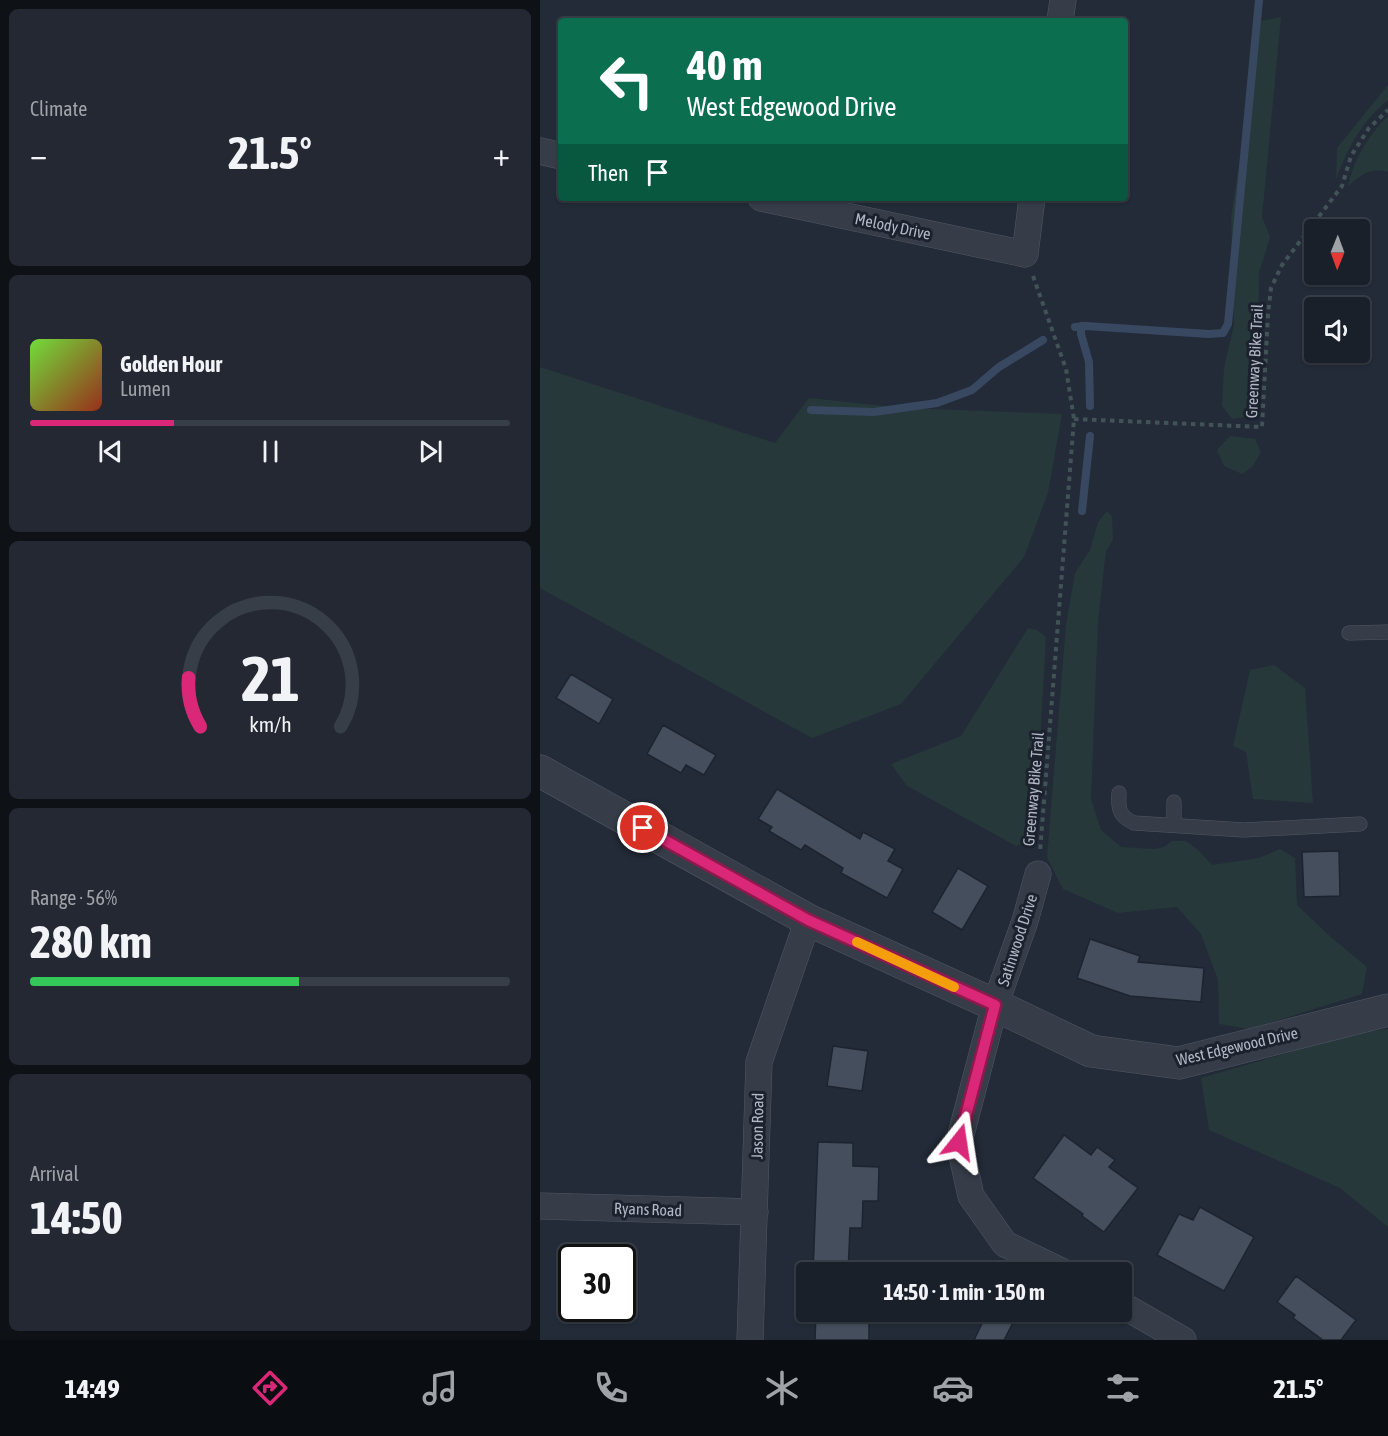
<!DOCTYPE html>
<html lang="en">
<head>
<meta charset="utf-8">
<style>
  :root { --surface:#1a202a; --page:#232832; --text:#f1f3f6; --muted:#9fa3a8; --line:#383e47; --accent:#db2777 }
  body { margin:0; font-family:"Asap Condensed",sans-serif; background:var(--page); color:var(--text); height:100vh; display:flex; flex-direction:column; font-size:22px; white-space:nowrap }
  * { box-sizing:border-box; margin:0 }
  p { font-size:20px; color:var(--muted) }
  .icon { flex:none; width:33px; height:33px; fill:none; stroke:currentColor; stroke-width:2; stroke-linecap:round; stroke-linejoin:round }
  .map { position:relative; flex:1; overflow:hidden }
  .drawer { display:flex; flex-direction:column; gap:9px; padding:9px; background:#0e1217; width:540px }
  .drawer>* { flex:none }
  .guide { position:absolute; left:18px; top:18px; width:570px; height:183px; border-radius:6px; box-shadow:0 2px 4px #0004,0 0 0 2px var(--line); background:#0b6e4f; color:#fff; overflow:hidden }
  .needle { width:39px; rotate:181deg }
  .tools { position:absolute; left:764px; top:219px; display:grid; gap:12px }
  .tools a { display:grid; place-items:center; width:66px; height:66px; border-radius:6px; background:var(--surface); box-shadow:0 2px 4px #0004,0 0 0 2px var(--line); font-size:30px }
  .speed { position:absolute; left:18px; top:1244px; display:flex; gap:12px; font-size:30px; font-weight:700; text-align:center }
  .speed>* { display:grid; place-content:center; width:78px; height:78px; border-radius:50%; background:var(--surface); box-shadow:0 2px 4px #0004,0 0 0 2px var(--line); line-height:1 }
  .speed .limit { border:3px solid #111; border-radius:9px; background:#fff; color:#111 }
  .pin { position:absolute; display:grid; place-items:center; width:51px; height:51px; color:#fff; margin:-26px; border:3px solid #fff; border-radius:50%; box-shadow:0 2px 6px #0007 }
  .me { position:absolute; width:66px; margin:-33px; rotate:15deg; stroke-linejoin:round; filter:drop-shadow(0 0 4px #0008) }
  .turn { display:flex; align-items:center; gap:21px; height:126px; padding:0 30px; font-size:27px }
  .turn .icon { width:78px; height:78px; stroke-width:2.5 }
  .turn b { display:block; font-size:42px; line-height:51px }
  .then { display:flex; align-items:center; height:57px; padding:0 30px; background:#0003; gap:12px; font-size:22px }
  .big { font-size:45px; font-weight:700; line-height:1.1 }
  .drawer .widget { flex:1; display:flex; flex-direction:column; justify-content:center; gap:9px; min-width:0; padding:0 21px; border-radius:9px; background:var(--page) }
  .drawer .dial { align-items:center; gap:0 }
  .dial svg { height:156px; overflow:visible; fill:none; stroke:var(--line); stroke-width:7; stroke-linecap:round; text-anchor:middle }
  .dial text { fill:var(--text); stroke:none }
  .song { display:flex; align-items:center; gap:18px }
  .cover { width:72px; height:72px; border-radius:9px; background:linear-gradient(135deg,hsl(100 70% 55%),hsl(10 70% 35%)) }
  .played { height:6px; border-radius:3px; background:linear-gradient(90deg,var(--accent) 30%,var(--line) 30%) }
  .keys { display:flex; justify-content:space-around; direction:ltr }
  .heat { display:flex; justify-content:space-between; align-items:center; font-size:33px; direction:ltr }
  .charge { height:9px; border-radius:4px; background:linear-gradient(90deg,#34c759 56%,var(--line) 0) }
  .trip { position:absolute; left:256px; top:1262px; width:336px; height:60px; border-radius:6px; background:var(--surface); box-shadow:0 2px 4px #0004,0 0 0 2px var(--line); font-weight:700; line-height:60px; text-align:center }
  .menu { display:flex; height:96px; justify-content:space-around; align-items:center; background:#0a0d11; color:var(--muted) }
  .menu .icon { width:42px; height:42px }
  .menu .current { color:var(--accent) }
  .menu b { font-size:27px; color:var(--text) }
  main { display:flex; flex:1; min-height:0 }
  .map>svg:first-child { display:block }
  .green { fill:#26383a }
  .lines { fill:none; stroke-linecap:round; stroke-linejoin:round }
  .stream { stroke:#394861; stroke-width:8 }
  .building { fill:#444e5d; stroke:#1d242f; stroke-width:1.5 }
  .service-casing { stroke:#515863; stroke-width:15 }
  .minor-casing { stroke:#515863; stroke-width:27 }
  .tertiary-casing { stroke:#515863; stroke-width:33 }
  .path { stroke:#425357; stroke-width:4; stroke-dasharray:4.5 4.5; stroke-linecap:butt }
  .service { stroke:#363d49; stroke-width:14 }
  .minor { stroke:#363d49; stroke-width:26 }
  .tertiary { stroke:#363d49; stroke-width:32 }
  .route-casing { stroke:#8e194d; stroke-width:15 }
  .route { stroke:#db2777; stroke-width:10 }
  .slow { stroke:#f59e0b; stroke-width:10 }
  .labels { text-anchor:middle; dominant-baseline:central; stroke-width:6; stroke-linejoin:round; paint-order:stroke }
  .street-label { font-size:16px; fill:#b1b8c5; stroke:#1b222d }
</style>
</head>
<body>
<main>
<section class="drawer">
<div class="widget"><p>Climate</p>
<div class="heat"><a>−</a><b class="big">21.5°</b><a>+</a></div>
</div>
<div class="widget">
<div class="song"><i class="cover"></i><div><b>Golden Hour</b><p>Lumen</p></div></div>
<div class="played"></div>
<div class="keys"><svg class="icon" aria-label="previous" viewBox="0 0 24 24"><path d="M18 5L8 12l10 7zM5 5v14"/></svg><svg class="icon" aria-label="pause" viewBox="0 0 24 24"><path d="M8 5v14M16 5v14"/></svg><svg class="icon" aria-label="next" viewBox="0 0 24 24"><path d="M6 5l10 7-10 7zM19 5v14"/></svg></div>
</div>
<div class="widget dial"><svg viewBox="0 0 100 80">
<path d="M14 69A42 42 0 1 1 86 69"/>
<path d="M14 69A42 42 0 0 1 8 44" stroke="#db2777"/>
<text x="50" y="56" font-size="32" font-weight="700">21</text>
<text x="50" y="72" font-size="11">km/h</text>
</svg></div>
<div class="widget"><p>Range · 56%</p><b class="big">280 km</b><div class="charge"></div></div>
<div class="widget"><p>Arrival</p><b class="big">14:50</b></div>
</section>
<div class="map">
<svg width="848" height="1340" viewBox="0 0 848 1340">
  <rect width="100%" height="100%" fill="#232b38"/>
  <path class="green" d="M741,17L722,217L730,237L719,273L717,399L711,416L692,419L682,406L684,368L694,325L691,218L721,21Z
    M848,85V100C822,121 807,149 796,180L797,148Z
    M848,116V172C831,167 819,175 808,187C813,161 828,135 848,116Z
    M0,367L235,443L269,398L364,408L522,414L508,493L484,557L361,704L272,738L0,588Z
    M690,436L715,439L721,452L712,467L702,474L684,466L677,450Z
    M567,511L572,516L573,540L566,551L558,621L551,799L561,830L581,847L614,849L624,847L632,841H646L658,850L672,865L719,858L740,849L755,858L757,905L792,938L827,967L822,994L710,1029L679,1024L678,980L661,934L637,907L578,913L523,889L507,857L526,625L535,573L550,550L558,522Z
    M488,628L497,630L506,637L501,727L490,841L476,846L367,786L351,764L421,736Z
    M734,665L765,688L773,803L713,799L706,752L693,746L710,670Z
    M848,1029V1227L800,1188L669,1130L661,1078L816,1033Z"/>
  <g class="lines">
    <path class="stream" d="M541,326V334L549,362L550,406
      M535,327L546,326L669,334L683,333L688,324L719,0
      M271,410L334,412L397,403L432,390L459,367L503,340
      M542,511L550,436"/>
  </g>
  <path class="building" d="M31,674L73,699L59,724L16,698Z
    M123,725L176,755L164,775L146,765L141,773L107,754Z
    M237,789L320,839L323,832L355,849L348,861L363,869L347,898L301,873L303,868L265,845L261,850L229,831L232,827L218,819Z
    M799,851L800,896L764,897L762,852Z
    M418,868L448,886L422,930L392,912Z
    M550,939L600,956L598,962L664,968L661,1002L590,996L537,978Z
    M293,1046L328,1051L322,1091L287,1086Z
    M524,1135L551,1155L557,1147L575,1160L569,1167L598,1188L564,1232L542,1216L543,1214L493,1178Z
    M278,1142L313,1143V1166L339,1167L338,1201H323L322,1228H310L308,1272H273Z
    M660,1207L714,1237L684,1291L617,1255L639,1214L653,1220Z
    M756,1276L816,1320L801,1340H783L753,1318L755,1315L737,1302Z
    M276,1311H329V1340H275Z
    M448,1311H479L464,1340H434Z"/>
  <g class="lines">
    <defs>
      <path id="service" d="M809,633L848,632
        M579,793C578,809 579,816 594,823L704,830L820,824
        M634,825V802"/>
      <path id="minor" d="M520,21L523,0
        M0,151L21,156
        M221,198L485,254L492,198
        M498,874L485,921L455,1005L419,1142L431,1196L465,1244L523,1272
        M0,1206L215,1212
        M582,1305L643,1340
        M210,1340L219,1062L268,920"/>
      <path id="tertiary" d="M0,771L268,920L455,1005L551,1051L639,1063L848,1010"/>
    </defs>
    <use href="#service" class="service-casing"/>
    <use href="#minor" class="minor-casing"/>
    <use href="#tertiary" class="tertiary-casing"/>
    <path class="path" d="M493,276L526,369L534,419L500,852
      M534,419L722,427L728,314L731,288L742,265L802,186L811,156L829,128L848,110"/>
    <use href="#service" class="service"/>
    <use href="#minor" class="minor"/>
    <use href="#tertiary" class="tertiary"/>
  </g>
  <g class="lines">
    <defs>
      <path id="route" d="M103,828L268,920L455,1005L419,1142"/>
    </defs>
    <use href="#route" class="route-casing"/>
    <use href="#route" class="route"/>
    <path class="slow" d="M317,942L414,987"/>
  </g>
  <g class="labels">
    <g class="street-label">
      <text transform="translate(353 226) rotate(12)">Melody Drive</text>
      <text transform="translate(714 361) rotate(-87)">Greenway Bike Trail</text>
      <text transform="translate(493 789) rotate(-85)">Greenway Bike Trail</text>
      <text transform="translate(477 940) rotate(-72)">Satinwood Drive</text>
      <text transform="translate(697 1046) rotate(-13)">West Edgewood Drive</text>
      <text transform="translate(217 1126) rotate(-89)">Jason Road</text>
      <text transform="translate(108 1209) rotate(2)">Ryans Road</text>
    </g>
  </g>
</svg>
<div class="tools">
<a><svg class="needle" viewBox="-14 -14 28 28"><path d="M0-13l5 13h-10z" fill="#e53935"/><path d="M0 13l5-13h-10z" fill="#9fa3a8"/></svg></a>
<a><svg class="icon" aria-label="sound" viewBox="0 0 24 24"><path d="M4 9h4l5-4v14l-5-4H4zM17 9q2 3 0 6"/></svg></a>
</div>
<div class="speed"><div class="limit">30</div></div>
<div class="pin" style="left:103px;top:828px;background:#d93025"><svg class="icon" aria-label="arrive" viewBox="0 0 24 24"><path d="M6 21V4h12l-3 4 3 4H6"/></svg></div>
<svg class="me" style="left:419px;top:1142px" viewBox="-20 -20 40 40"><path d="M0-17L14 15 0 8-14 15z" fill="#db2777" stroke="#fff" stroke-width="4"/></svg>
<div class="trip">14:50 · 1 min · 150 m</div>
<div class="guide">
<div class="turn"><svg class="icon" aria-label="left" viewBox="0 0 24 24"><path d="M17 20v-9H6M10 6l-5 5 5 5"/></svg><div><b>40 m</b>West Edgewood Drive</div></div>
<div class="then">Then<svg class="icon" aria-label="arrive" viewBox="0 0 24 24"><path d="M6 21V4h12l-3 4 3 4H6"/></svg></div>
</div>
</div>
</main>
<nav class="menu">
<b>14:49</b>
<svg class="icon current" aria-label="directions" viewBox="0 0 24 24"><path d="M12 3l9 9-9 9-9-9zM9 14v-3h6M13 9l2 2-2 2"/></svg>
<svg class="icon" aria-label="music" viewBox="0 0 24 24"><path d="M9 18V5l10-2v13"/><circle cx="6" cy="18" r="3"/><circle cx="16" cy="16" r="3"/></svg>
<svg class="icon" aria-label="phone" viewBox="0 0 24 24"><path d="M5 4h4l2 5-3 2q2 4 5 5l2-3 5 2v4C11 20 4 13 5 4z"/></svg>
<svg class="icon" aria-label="climate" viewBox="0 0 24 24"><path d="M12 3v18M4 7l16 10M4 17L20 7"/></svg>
<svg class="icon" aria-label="car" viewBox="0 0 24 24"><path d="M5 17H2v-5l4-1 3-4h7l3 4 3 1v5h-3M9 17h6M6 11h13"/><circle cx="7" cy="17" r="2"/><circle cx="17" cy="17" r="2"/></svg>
<svg class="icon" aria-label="filters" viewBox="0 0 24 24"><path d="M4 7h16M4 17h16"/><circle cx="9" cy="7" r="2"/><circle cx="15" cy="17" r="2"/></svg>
<b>21.5°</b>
</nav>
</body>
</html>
